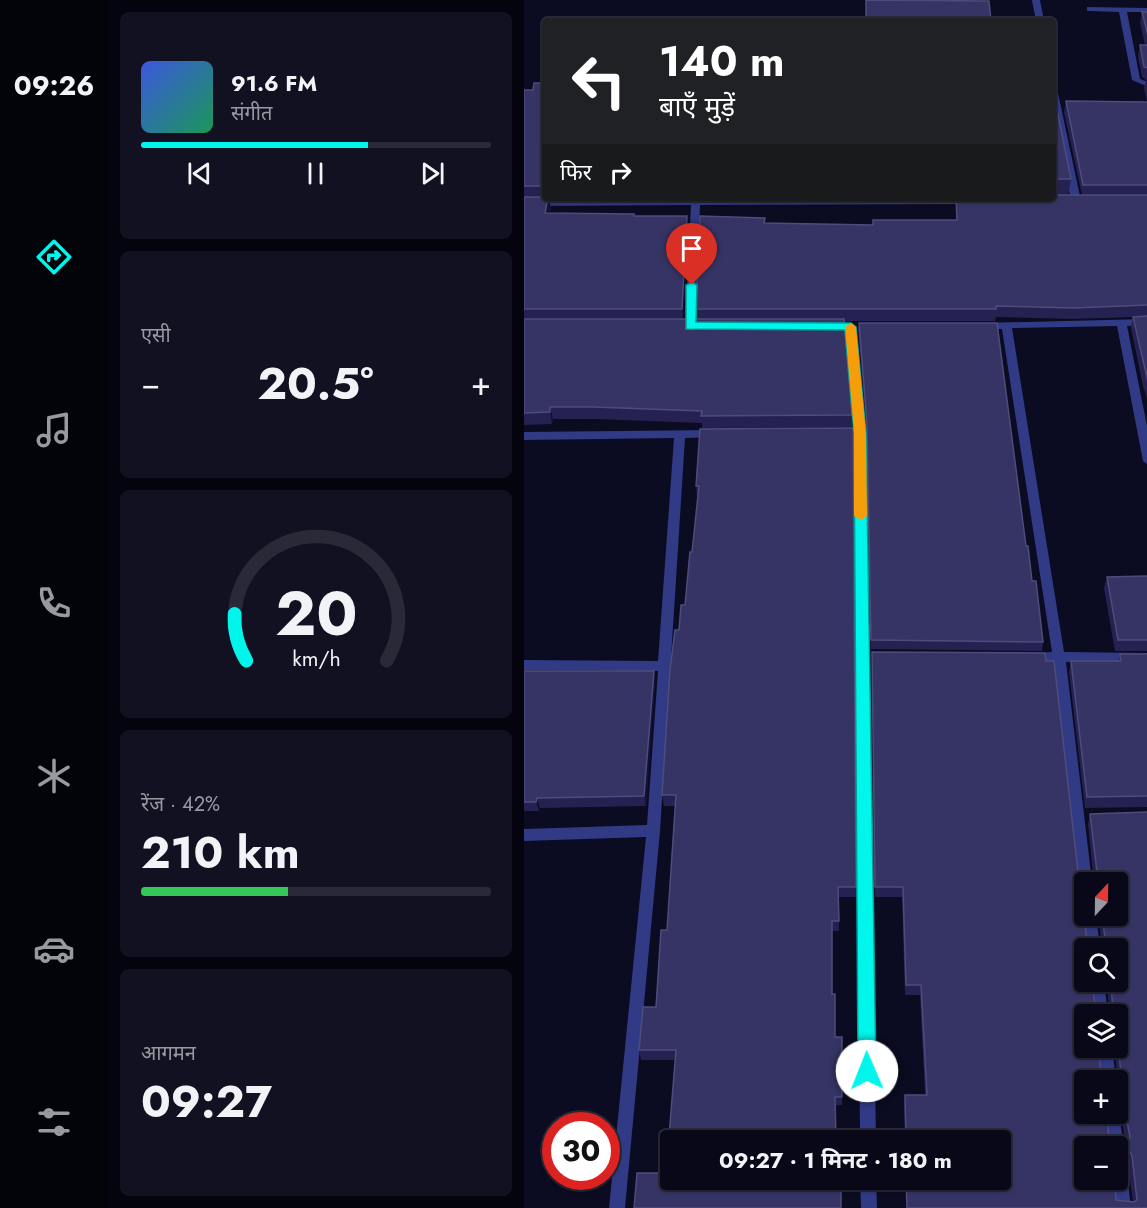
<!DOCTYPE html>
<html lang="hi">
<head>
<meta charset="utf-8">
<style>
  :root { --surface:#080819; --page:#112; --text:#f1f3f6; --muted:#989aa2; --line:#292938; --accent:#00f6ea }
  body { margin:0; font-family:Jost,"Noto Sans Devanagari",sans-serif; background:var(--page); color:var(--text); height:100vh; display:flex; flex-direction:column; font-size:22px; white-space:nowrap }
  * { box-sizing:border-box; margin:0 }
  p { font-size:20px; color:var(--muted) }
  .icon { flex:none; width:33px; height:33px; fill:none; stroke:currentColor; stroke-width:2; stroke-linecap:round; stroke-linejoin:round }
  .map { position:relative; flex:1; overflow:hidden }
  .panel { display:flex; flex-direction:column; gap:12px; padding:12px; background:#04040e; width:416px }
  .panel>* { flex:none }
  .guide { position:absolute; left:18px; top:18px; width:514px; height:183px; border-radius:6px; box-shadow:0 2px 4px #0004,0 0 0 2px var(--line); background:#202124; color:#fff; overflow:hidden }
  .needle { width:39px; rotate:22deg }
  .fabs { position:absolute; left:550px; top:872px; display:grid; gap:12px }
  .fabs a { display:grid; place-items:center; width:54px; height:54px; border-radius:6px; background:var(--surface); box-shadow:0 2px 4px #0004,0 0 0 2px var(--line); font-size:30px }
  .speed { position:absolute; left:18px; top:1112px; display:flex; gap:12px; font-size:30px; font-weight:700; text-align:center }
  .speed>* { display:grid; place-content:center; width:78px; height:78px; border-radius:50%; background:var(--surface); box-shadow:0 2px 4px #0004,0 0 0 2px var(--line); line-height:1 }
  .speed .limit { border:9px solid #d22; background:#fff; color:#111 }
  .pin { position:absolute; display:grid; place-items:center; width:51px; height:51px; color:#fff; margin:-62px -26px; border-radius:50% 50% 50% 0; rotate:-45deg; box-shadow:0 0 6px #0007 }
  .pin .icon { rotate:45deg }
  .me { position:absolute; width:66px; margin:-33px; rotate:359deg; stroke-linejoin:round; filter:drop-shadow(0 0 4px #0008) }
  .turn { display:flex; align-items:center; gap:21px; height:126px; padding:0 18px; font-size:27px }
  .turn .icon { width:78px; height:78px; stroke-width:2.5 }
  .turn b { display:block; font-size:42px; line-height:51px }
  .then { display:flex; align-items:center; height:57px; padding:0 18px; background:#0003; gap:12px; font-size:22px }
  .big { font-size:45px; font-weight:700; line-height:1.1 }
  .panel .card { flex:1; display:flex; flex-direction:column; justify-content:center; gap:9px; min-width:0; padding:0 21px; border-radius:9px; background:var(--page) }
  .panel .dial { align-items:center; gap:0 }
  .dial svg { height:156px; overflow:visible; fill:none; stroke:var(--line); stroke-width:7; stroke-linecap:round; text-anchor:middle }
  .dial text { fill:var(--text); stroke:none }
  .song { display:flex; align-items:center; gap:18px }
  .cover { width:72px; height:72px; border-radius:9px; background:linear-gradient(135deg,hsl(230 70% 55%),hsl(150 70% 35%)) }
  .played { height:6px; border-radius:3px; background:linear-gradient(90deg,var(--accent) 65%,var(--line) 65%) }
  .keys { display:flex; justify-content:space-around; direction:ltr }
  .heat { display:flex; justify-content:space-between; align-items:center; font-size:33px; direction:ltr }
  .charge { height:9px; border-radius:4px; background:linear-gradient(90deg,#34c759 42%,var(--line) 0) }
  .trip { position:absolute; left:136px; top:1130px; width:351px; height:60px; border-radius:6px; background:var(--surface); box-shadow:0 2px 4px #0004,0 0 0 2px var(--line); font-weight:700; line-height:60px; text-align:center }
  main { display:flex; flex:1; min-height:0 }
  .tabs { display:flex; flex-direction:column; width:108px; justify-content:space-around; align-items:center; background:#03030a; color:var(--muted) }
  .tabs .icon { width:42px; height:42px }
  .tabs .on { color:var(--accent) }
  .tabs b { font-size:27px; color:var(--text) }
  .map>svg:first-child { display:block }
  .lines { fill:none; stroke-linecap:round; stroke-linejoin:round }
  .service { fill:#313a85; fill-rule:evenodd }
  .minor { fill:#313a85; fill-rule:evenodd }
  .wall { fill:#252251; fill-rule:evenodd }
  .shaded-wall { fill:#131136 }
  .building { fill:#363464; stroke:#4e4c7c; stroke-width:1.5; fill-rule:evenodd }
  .route { fill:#00f6ea; stroke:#00a098; stroke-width:1.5 }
  .slow { fill:#f59e0b }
</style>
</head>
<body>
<main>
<nav class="tabs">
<b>09:26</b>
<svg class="icon on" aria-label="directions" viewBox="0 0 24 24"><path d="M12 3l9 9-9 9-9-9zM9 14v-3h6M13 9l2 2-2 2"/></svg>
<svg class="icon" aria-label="music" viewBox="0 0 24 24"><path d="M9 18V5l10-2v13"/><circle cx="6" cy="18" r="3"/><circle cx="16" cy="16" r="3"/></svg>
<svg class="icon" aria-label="phone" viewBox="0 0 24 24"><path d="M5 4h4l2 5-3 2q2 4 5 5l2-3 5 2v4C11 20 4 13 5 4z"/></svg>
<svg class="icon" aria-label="climate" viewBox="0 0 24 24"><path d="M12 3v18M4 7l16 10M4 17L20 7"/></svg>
<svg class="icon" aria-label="car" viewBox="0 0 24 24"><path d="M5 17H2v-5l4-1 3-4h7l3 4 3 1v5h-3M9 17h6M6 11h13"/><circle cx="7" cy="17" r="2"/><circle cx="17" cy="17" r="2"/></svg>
<svg class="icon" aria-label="filters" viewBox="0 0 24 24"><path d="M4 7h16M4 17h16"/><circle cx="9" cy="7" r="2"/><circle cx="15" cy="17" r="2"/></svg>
</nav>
<section class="panel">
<div class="card">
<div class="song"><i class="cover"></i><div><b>91.6 FM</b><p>संगीत</p></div></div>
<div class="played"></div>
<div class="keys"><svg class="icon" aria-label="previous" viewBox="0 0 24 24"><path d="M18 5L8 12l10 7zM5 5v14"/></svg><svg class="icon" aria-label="pause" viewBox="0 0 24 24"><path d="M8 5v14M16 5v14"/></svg><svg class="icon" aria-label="next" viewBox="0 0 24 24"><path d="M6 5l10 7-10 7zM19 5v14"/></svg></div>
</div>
<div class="card"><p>एसी</p>
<div class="heat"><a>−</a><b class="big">20.5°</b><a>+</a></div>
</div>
<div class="card dial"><svg viewBox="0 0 100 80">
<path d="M14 69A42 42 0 1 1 86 69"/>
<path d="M14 69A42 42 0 0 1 8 45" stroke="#00f6ea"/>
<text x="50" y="56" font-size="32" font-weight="700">20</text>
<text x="50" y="72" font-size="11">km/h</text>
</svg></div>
<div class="card"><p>रेंज · 42%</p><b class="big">210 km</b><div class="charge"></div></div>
<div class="card"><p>आगमन</p><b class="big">09:27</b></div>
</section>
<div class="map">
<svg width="624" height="1208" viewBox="0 0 624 1208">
  <rect width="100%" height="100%" fill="#0b0b21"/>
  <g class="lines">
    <path class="service" d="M563,7L624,8V12H603L616,79L624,82V87L608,80L595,12L566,11H563Z"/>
    <path class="minor" d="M508,0H516L520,21H512Z
      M530,90L534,93L557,201L552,204L547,201L530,112Z
      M446,199L451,202L449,204L176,205L171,326L166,329L161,326L167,205L0,206V200Z
      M624,319V325L603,326L624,431V465L619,461L593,326L488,328L540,652L624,653V663L542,662L568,882H561V888L556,886L554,882L529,662L504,660L502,657L504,654L528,652L478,329H457L452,326L457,323Z
      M327,324L332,327L341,433L352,1140H336L331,433L322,327Z
      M191,430L196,434L195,437L161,438L136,831L101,1208H85L122,837L0,841V829L123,825L134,671L0,670V660L134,661L150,438L0,440V432Z
      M561,910V915H572L576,948H562L558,915Z
      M566,981H580L584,1014H570Z
      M572,1047H588L592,1080H576Z
      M594,1109L600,1146L598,1152L594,1153V1146H584L580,1113H594Z
      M594,1157L600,1159L602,1165L607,1208H591L588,1179H594Z
      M336,1179H352L353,1208H337Z"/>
  </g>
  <path class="wall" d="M618,12H624V401L619,386L607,328L609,317L548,319L472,317L471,321H320L328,415V427L178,428V423L71,419H29L28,424L0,425V90H9L21,83V198H25L27,208L25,213L110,214V216H163L164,228L159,319H173L172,309L241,223L349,225L432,220V198H530V95L547,179L544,195H558L540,112L542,101L623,102L620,88L622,80L618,77L614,56L616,45H621L616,23Z
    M335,323L502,546L519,642L518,651L347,649L343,433L334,331Z
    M329,428L332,897H315V931H308V994L311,1037H318V1105H312L147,1140L142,1173L152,1060H117L115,1050L132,1007L143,930L151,806H140L138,795L155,630L161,605L168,552L174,498H173L172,486Z
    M624,576V651H591L580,588L583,577Z
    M348,652L521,653L522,661H530L554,872L558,878L564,880L566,874L569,873L564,824L566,814L624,812V1208H382V1179H477V1140H381L380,1104L381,1095H401L396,995H381L378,897H351ZM561,882H594V915H574L577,940H563L559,910L561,908ZM561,948H594V981H582L585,1006H571L568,981H561ZM561,1014H594V1047H590L593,1072L577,1073L574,1047H561ZM561,1080H594V1108L596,1109L602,1145L598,1147L595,1155L602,1158L604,1164L609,1202L592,1200L590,1179H561V1146H594V1171L595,1168V1152L597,1146L595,1140L585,1138L582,1113H561Z
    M596,654H624V807L561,808L545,672L547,661H595Z
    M0,671H130L131,681L122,806L16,808L15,811H0Z"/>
  <path class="shaded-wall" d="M24,198L27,208L23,225L21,213Z
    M163,216L164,228L159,321L158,309Z
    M26,407L29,419L28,424L26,412Z
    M130,671L131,681L122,806L120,796Z
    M13,798L16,808L15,811L12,802Z"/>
  <path class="building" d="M342,0L465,1L467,21H342Z
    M618,12H624V36Z
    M616,45H624V68L620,67Z
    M10,83H21V186H0V90H9Z
    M530,95L547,179H530Z
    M542,101L624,102V185H559Z
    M530,195H624V305L550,308L472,306V309H172L176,216L241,218L240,223L349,225V220H433L432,198H530Z
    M0,197H21V198H24L21,213L110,214V216H163L158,309H0Z
    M624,316V382L609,317Z
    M0,319H320L328,415L177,416L178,411L69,407H26V412L0,413Z
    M335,323H473L502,546H504L508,581H512L519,642L347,640L343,424Z
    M329,428L332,887H314L315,921H308V994H311V1037H318V1097H311L312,1140H147V1179H317V1208H110L113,1173H142L152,1050H115L119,1007H132L137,930H143L152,795H138L146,670L151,630H155L157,605H161L166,552H168L175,486H172L176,429Z
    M624,576V640H594L583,577Z
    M348,652L521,653L522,661H530L554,872L558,878L565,880L566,874L573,872L566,814L624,812V1208H383L382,1179H477V1140H382L381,1095H403L397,985H382L379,887H351ZM561,882H594V915H578L581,938L579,940H563L558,905L561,901ZM561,948H594V981H586L589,1006H571L568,981H561ZM561,1014H594V1047L597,1072L577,1073L574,1047H561ZM561,1080H594V1102H595L596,1099L599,1100L606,1137L603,1144L598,1147L605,1150L608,1156L613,1200L610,1202L592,1200L590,1179H561V1146H594V1169L595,1168V1148L597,1146L595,1140L585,1138L582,1113H561Z
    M596,654H624V796L563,797L547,661H597Z
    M0,671H130L120,796L13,798L12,802H0Z"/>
  <path class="route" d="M168,282L173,285L172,322L327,323L332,327L342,433L352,1071L349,1077L343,1079L337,1077L334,1071L330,433L321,330L162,329V285Z"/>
  <path class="slow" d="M327,323L332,327L342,433L343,516L337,520L330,516V433L321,327Z"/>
</svg>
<div class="fabs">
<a><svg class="needle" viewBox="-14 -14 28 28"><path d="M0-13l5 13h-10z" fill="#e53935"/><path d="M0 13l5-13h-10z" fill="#989aa2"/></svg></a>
<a><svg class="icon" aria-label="search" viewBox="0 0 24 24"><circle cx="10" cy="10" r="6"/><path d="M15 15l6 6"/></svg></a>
<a><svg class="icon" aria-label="layers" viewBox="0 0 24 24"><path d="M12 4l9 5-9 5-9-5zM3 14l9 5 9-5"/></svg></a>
<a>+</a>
<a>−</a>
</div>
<div class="speed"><div class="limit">30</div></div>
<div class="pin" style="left:168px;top:285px;background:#d93025"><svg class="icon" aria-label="arrive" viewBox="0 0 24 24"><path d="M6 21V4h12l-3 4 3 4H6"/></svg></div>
<svg class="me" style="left:343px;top:1071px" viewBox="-20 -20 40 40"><circle r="19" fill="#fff"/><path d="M0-13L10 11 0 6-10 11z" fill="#00f6ea"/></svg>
<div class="trip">09:27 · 1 मिनट · 180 m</div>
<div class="guide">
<div class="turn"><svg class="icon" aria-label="left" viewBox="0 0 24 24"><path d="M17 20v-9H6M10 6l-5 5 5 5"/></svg><div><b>140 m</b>बाएँ मुड़ें</div></div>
<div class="then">फिर<svg class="icon" aria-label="right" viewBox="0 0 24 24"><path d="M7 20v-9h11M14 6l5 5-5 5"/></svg></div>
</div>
</div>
</main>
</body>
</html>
